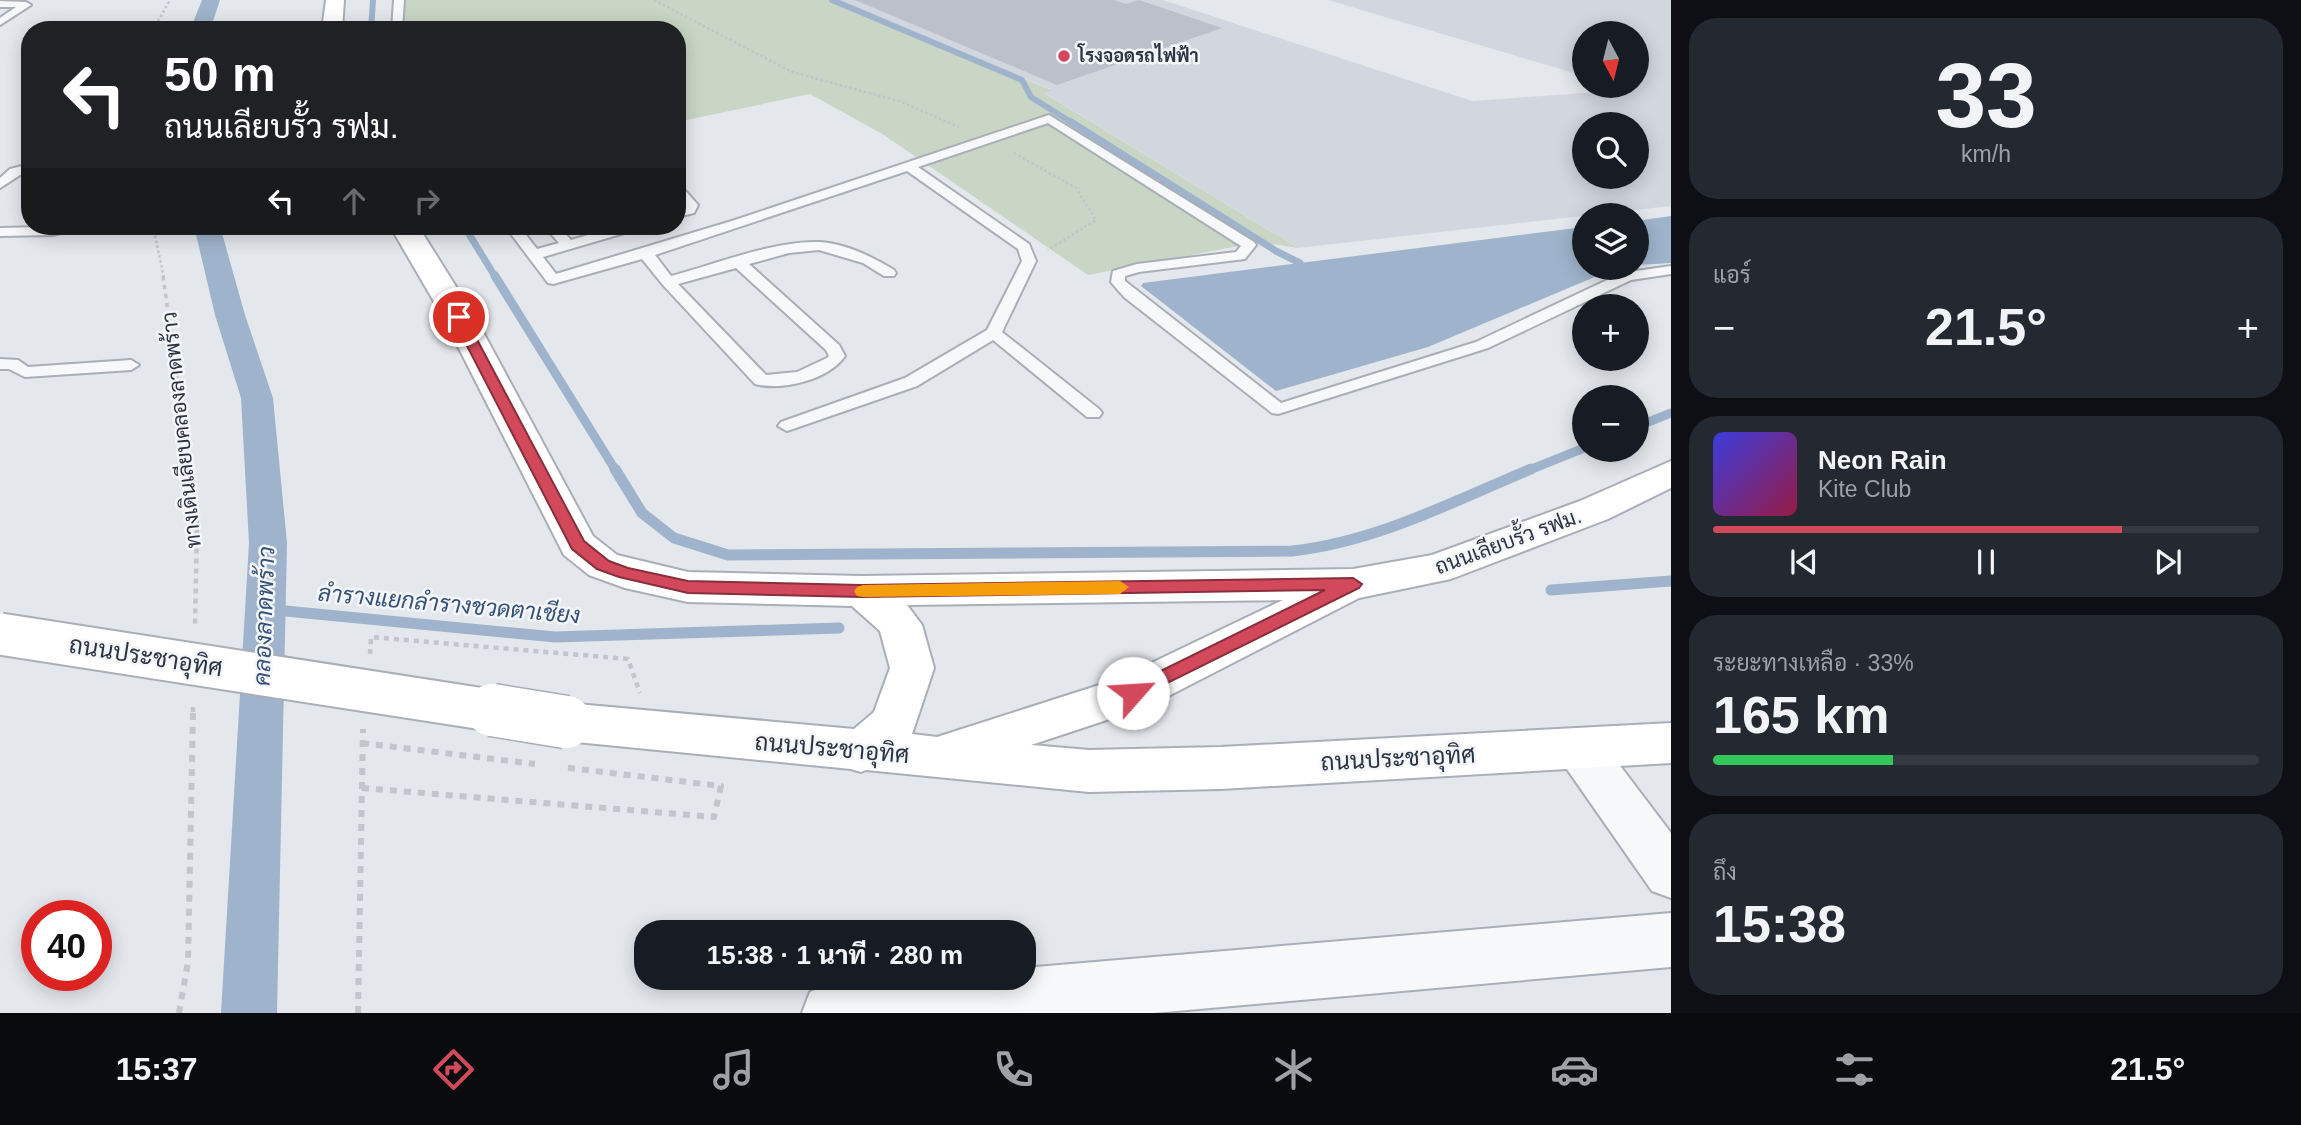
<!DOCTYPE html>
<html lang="th">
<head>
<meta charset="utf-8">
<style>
  :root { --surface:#171b24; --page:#242831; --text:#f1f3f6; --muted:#9ea1a6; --line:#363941; --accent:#d1495b }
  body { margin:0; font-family:Helvetica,Sarabun,sans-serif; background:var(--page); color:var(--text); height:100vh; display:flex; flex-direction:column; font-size:26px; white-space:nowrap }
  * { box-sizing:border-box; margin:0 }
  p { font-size:23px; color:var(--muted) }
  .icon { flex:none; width:38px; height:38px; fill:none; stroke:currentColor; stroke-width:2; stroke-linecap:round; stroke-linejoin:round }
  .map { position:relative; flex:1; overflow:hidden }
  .details { display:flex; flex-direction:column; gap:18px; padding:18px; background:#0d0f14; width:630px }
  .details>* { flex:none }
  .guide { position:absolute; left:21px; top:21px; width:665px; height:214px; border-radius:28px; box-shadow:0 4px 18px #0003; background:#202124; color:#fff; overflow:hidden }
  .needle { width:46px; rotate:173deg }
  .buttons { position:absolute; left:1572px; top:21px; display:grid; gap:14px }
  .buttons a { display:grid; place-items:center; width:77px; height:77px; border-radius:50%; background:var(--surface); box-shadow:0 4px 18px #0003; font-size:35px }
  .speed { position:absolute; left:21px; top:900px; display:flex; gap:14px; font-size:35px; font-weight:700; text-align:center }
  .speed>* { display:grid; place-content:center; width:91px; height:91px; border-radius:50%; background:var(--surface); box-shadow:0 4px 18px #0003; line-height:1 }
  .speed .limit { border:10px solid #d22; background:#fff; color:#111 }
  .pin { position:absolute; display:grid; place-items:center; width:60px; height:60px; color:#fff; margin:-30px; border:4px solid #fff; border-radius:50%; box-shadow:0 2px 7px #0007 }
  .me { position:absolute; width:77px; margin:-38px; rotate:64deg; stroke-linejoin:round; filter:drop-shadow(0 0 5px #0008) }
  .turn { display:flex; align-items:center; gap:24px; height:147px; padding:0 28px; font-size:32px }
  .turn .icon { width:91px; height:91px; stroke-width:2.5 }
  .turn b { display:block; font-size:49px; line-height:60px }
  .lanes { display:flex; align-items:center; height:66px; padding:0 28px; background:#0003; justify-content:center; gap:35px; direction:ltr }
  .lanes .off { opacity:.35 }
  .big { font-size:52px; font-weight:800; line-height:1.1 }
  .details .tile { flex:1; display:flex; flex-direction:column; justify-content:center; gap:10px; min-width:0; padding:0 24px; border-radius:28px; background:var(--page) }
  .details .dial { align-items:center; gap:0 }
  .dial b { font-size:91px; line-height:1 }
  .song { display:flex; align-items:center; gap:21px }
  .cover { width:84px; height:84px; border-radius:10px; background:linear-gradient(135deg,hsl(240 70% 55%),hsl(340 70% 35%)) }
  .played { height:7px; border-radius:4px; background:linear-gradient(90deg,var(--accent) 75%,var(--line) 75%) }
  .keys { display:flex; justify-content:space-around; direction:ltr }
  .heat { display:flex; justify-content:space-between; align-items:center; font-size:38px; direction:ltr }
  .charge { height:10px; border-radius:5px; background:linear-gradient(90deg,#34c759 33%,var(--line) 0) }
  .trip { position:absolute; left:634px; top:920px; width:402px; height:70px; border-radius:28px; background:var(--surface); box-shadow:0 4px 18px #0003; font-weight:800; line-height:70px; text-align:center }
  .tab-bar { display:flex; height:112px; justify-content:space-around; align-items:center; background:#090b0e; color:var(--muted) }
  .tab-bar .icon { width:49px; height:49px }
  .tab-bar .current { color:var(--accent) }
  .tab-bar b { font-size:32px; color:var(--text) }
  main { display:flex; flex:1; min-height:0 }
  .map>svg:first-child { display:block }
  .built { fill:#d2d6de; fill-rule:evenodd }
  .green { fill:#c9d6c5 }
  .water { fill:#9fb4cc }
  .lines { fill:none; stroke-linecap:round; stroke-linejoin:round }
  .stream-far3 { stroke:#9fb4cc; stroke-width:6 }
  .stream-far2 { stroke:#9fb4cc; stroke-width:7 }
  .stream-far1 { stroke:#9fb4cc; stroke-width:9 }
  .stream { stroke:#9fb4cc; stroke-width:11 }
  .canal { fill:#9fb4cc; fill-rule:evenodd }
  .building { fill:#bbc0ca }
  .lane-casing { stroke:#a9aeb7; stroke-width:4 }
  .street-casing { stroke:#a9aeb7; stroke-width:4 }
  .secondary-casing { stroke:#a9aeb7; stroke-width:4 }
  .path-far3 { stroke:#c2c5cb; stroke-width:2.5; stroke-dasharray:2.5 2.5; stroke-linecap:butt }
  .path-far2 { stroke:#c2c5cb; stroke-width:3.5; stroke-dasharray:4.5 4.5; stroke-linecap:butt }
  .path-far1 { stroke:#c2c5cb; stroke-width:4.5; stroke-dasharray:5 5; stroke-linecap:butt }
  .path { stroke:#c2c5cb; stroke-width:6; stroke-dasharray:7 7; stroke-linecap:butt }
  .lane { fill:#f7f8fa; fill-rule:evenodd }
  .street { fill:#f7f8fa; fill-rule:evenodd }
  .secondary { fill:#fff; fill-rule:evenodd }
  .secondary-bridge-far1-casing { stroke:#a9aeb7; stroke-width:45; stroke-linecap:butt }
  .secondary-bridge-casing { stroke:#a9aeb7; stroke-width:55; stroke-linecap:butt }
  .secondary-bridge-far1 { stroke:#fff; stroke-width:41 }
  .secondary-bridge { stroke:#fff; stroke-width:52 }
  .route { fill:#d1495b; stroke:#882f3b; stroke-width:2 }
  .slow { fill:#f59e0b }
  .poi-dot { fill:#d1495b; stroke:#f4f6f9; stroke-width:2.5 }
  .labels { text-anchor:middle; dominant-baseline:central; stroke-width:5; stroke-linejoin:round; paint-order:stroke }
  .far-poi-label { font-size:18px; font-weight:bold; fill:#2b3445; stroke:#f4f6f9; text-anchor:start }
  .street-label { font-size:21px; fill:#2b3445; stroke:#f4f6f9 }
  .water-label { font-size:23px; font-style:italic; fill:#34527a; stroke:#f4f6f9 }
  .near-street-label { font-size:24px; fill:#2b3445; stroke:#f4f6f9 }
</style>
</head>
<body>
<main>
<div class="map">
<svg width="1671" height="1013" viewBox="0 0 1671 1013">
  <rect width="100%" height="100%" fill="#e4e7ec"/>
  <path class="built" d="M838,0H1163L1472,101L1627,90L1617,86H1636V33H1584V76L1328,0H1671V206L1298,248L1043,92L1050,89ZM1584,124H1636V177H1584Z"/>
  <path class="green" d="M403,0H838L1051,90L1044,93L1298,248L1259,242L1088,275L884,135L810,94L677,122V30H400Z"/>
  <path class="water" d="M1671,216V263L1636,265V221Z
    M1584,227V268H1616L1428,347L1276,391L1141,286L1143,283Z"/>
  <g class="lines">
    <path class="stream-far3" d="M832,0L1022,80L1031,97L1074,124
      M371,30L373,0"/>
    <path class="stream-far2" d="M1071,122L1276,251L1300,263
      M464,226L496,278"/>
    <path class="stream-far1" d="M495,276L616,471
      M1636,427L1671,413
      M1527,471L1584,448"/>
    <path class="stream" d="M615,469L642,513L674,538L728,555L1292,551C1376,542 1454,501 1531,469
      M1551,590L1671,581
      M265,609L555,637L839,628"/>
    <path class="canal" d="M202,0H220L210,30H190Z
      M194,226H220L245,315L273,398L287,543L277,1013H221L249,543L241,398L215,315Z"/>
  </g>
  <path class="building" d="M855,0H1114L1126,4L1139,0L1222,28L1057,85Z"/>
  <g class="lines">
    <defs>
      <path id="lane" d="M394,0H404L402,30H392Z
        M0,1L26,2L31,5L0,25V18L16,7H0Z
        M1049,115L1254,242L1256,245L1245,259L1139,272L1125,276V281L1281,403L1476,342L1622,273L1671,266V274L1631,280L1488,348L1278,414L1272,413L1124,297L1111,282L1113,271L1137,264L1236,252L1241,246L1048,123L918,167L1029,244L1036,261L1002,332L1099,409L1102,413L1099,417H1087L993,340L917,386L787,431L778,426L781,422L905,378L987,330L1022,261L1018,249L907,171L655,255L671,276C713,265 776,240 819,242C844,243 873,257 894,270L896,273L894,276H884L863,263L819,250L789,253L749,264L839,345L845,356C828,380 783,391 755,384L663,285L642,259L553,284L548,283L505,226H519L537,249L559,243L544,226H558L571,240L619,226H640L638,229L543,257L556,274L735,220ZM736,268L826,350L829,356L827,358L797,372L766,375L678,284Z
        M30,164V172L20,175L0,188V178L10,169Z
        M677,186L682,187L698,205L694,213L677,217V209L684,205L677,198Z
        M81,226L79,229L53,235L0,236V228Z
        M0,359L18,360L28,367L131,360L139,365L131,370L25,377L9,369H0Z"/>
      <path id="street" d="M1579,728L1596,734L1671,833V898L1652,891L1562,762L1555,748L1562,734Z
        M1671,913V967L1154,1013H802L810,992C867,969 961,978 1024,978V968Z"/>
      <path id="secondary" d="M326,0H344L342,30H322Z
        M390,226H418L475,317L593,536L617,555L688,572L861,576L1353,569L1432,555L1580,501L1671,461V488L1608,519L1451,579L1359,598L1149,706L1031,745L1089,750L1221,747L1671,723V763L1221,789L1089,792L866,770L861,772L851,769L566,741L549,735L543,722L549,709L566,703L854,729L874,712L890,668L880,631L852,606L688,602L625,588L589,575L564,555L443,317ZM1283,600L1118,679L937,737L912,734L934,668L922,625L907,605Z"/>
    </defs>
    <use href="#lane" class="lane-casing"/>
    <use href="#street" class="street-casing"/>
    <use href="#secondary" class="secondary-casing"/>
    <path class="path-far3" d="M654,0L792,72L899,101L959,127
      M153,30L170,0
      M1014,153L1076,188L1096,220L1048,250
      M153,226L164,278"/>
    <path class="path-far2" d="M163,276L190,471"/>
    <path class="path-far1" d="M190,469L197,524L195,628
      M370,654L371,637L628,659L640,693
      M193,712V703"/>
    <path class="path" d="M362,743L535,764
      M362,788L714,817L721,786L561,767
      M179,1013L188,962L193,710
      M358,1013L363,729"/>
    <use href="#lane" class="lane"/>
    <use href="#street" class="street"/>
    <use href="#secondary" class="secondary"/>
    <defs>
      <path id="secondary-bridge-far1" d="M0,634L503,712"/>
      <path id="secondary-bridge" d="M492,710L566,722"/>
    </defs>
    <use href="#secondary-bridge-far1" class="secondary-bridge-far1-casing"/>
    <use href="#secondary-bridge" class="secondary-bridge-casing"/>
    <use href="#secondary-bridge-far1" class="secondary-bridge-far1"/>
    <use href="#secondary-bridge" class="secondary-bridge"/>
  </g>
  <path class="route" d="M459,313L465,317L584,541L609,561L628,568L688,581L861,585L1353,578L1362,584L1359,588L1133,700L1126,698L1123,693L1126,688L1325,590L861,597L688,593L619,577L597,569L572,549L452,317Z"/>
  <path class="slow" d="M1120,581L1129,587L1120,594L863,597L857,596L854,591L857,587L863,585Z"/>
  <circle class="poi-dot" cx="1064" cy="56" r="7"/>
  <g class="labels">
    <g class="far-poi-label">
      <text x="1078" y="56">โรงจอดรถไฟฟ้า</text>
    </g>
    <g class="street-label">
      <text transform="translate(181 430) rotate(-96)">ทางเดินเลียบคลองลาดพร้าว</text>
      <text transform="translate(1508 541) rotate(-20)">ถนนเลียบรั้ว รฟม.</text>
    </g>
    <g class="water-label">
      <text transform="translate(449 604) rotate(5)">ลำรางแยกลำรางชวดตาเชียง</text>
      <text transform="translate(264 616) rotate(-88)">คลองลาดพร้าว</text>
    </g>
    <g class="near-street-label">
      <text transform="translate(146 656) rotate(9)">ถนนประชาอุทิศ</text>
      <text transform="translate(832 748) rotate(5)">ถนนประชาอุทิศ</text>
      <text transform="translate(1398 758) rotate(-3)">ถนนประชาอุทิศ</text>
    </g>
  </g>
</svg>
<div class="buttons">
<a><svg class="needle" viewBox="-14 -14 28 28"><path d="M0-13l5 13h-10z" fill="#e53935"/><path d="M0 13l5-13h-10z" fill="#9ea1a6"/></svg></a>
<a><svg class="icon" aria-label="search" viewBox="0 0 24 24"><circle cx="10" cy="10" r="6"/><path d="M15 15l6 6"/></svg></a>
<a><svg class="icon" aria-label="layers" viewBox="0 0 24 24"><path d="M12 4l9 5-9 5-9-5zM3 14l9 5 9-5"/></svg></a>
<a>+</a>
<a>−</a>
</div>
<div class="speed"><div class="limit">40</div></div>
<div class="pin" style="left:459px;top:317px;background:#d93025"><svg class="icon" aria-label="arrive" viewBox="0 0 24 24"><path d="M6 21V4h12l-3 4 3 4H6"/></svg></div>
<svg class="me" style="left:1133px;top:693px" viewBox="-20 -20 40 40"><circle r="19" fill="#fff"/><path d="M0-13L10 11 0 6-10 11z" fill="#d1495b"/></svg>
<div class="trip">15:38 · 1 นาที · 280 m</div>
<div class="guide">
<div class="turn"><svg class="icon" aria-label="left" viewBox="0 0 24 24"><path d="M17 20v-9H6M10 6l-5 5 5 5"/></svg><div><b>50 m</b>ถนนเลียบรั้ว รฟม.</div></div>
<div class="lanes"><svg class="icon" aria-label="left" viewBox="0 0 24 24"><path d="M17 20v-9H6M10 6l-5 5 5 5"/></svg><svg class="icon off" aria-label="ahead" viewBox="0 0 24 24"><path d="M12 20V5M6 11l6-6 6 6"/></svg><svg class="icon off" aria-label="right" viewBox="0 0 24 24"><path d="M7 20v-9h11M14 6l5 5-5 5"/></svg></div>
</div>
</div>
<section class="details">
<div class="tile dial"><b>33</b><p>km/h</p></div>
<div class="tile"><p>แอร์</p>
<div class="heat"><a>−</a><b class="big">21.5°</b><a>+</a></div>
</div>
<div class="tile">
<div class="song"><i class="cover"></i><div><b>Neon Rain</b><p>Kite Club</p></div></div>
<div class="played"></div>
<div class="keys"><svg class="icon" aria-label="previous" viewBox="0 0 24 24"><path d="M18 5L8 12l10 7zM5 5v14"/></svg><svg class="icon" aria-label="pause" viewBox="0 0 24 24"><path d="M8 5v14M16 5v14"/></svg><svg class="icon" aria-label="next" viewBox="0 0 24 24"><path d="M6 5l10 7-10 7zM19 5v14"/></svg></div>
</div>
<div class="tile"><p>ระยะทางเหลือ · 33%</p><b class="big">165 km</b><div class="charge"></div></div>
<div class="tile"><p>ถึง</p><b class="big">15:38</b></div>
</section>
</main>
<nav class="tab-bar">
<b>15:37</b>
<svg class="icon current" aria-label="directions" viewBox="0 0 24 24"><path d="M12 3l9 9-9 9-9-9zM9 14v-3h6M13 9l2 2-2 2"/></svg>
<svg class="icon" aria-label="music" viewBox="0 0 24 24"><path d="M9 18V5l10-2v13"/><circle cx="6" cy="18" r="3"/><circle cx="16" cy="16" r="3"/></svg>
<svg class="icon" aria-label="phone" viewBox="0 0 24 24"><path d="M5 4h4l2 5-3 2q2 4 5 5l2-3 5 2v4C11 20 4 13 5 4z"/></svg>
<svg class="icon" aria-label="climate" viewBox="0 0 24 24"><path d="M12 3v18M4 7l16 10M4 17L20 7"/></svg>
<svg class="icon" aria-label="car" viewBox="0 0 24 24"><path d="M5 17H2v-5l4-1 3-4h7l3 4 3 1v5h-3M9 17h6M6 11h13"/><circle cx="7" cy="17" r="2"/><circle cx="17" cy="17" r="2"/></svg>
<svg class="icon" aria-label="filters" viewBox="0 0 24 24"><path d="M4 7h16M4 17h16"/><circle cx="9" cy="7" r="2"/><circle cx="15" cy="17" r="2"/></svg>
<b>21.5°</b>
</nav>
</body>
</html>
